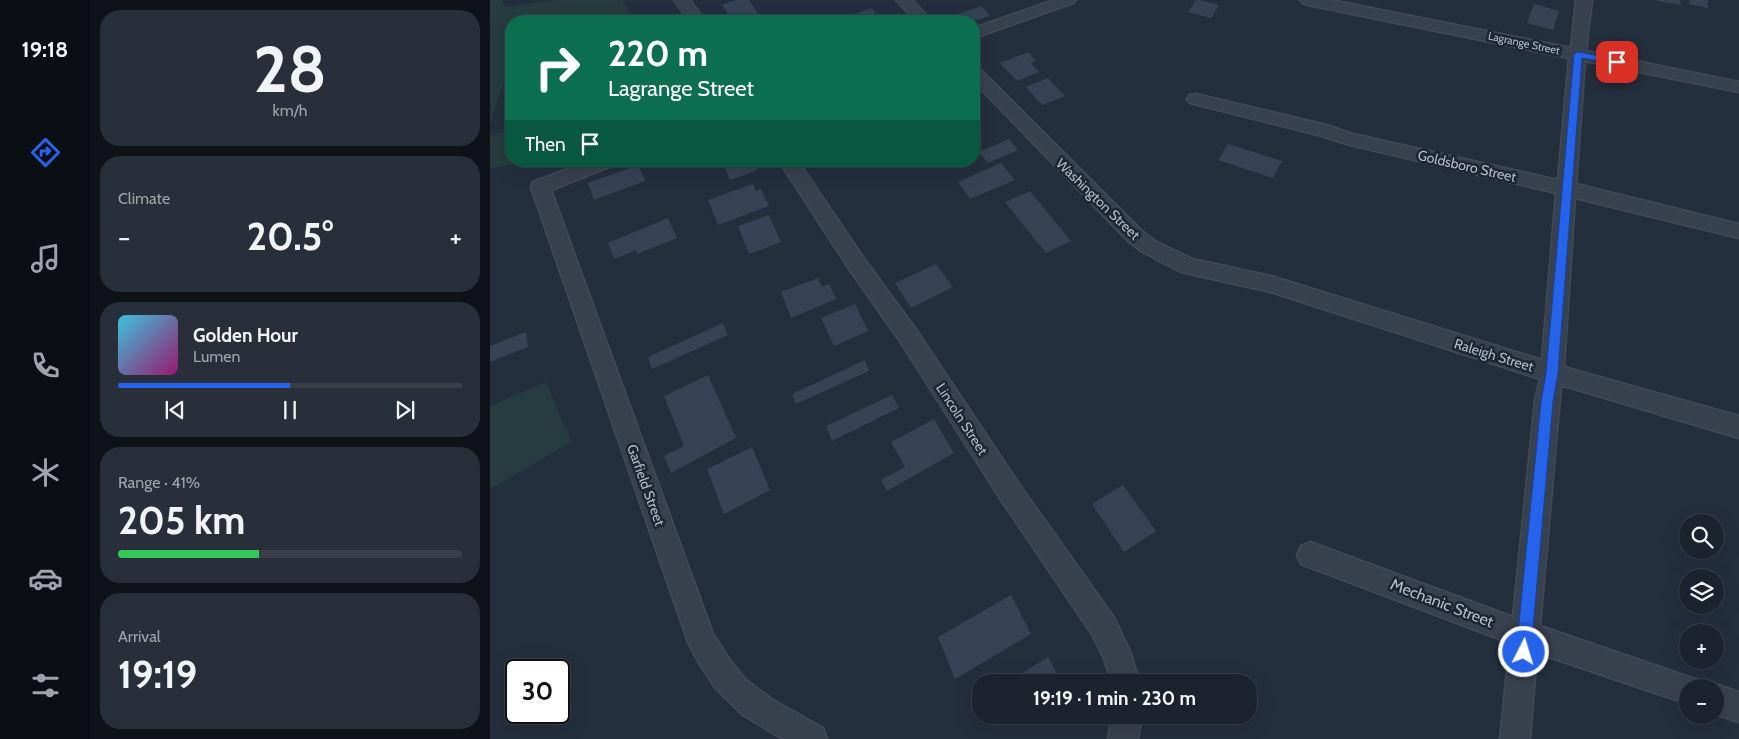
<!DOCTYPE html>
<html lang="en">
<head>
<meta charset="utf-8">
<style>
  :root { --surface:#1b232e; --page:#282f3a; --text:#f1f3f6; --muted:#a0a4aa; --line:#39404a; --accent:#2563eb }
  body { margin:0; font-family:Cabin,sans-serif; background:var(--page); color:var(--text); height:100vh; display:flex; flex-direction:column; font-size:19px; white-space:nowrap }
  * { box-sizing:border-box; margin:0 }
  p { font-size:16px; color:var(--muted) }
  .icon { flex:none; width:28px; height:28px; fill:none; stroke:currentColor; stroke-width:2; stroke-linecap:round; stroke-linejoin:round }
  .map { position:relative; flex:1; overflow:hidden }
  .panel { display:flex; flex-direction:column; gap:10px; padding:10px; background:#0f1319; width:400px }
  .panel>* { flex:none }
  .top-card { position:absolute; left:15px; top:15px; width:475px; height:152px; border-radius:20px; box-shadow:0 5px 20px #0002,0 0 0 1px var(--line); background:#0b6e4f; color:#fff; overflow:hidden }
  .fabs { position:absolute; left:1189px; top:514px; display:grid; gap:10px }
  .fabs a { display:grid; place-items:center; width:45px; height:45px; border-radius:50%; background:var(--surface); box-shadow:0 5px 20px #0002,0 0 0 1px var(--line); font-size:25px }
  .speed { position:absolute; left:15px; top:659px; display:flex; gap:10px; font-size:25px; font-weight:700; text-align:center }
  .speed>* { display:grid; place-content:center; width:65px; height:65px; border-radius:50%; background:var(--surface); box-shadow:0 5px 20px #0002,0 0 0 1px var(--line); line-height:1 }
  .speed .limit { border:2px solid #111; border-radius:8px; background:#fff; color:#111 }
  .pin { position:absolute; display:grid; place-items:center; width:42px; height:42px; color:#fff; margin:-21px; border-radius:10px; box-shadow:0 2px 8px #0006 }
  .me { position:absolute; width:55px; margin:-28px; rotate:5deg; stroke-linejoin:round; filter:drop-shadow(0 0 4px #0008) }
  .turn { display:flex; align-items:center; gap:18px; height:105px; padding:0 20px; font-size:22px }
  .turn .icon { width:65px; height:65px; stroke-width:2.5 }
  .turn b { display:block; font-size:35px; line-height:42px }
  .then { display:flex; align-items:center; height:48px; padding:0 20px; background:#0003; gap:10px; font-size:19px }
  .big { font-size:38px; font-weight:700; line-height:1.1 }
  .panel .tile { flex:1; display:flex; flex-direction:column; justify-content:center; gap:8px; min-width:0; padding:0 18px; border-radius:20px; background:var(--page) }
  .panel .dial { align-items:center; gap:0 }
  .dial b { font-size:65px; line-height:1 }
  .song { display:flex; align-items:center; gap:15px }
  .cover { width:60px; height:60px; border-radius:8px; background:linear-gradient(135deg,hsl(190 70% 55%),hsl(320 70% 35%)) }
  .played { height:5px; border-radius:2px; background:linear-gradient(90deg,var(--accent) 50%,var(--line) 50%) }
  .keys { display:flex; justify-content:space-around; direction:ltr }
  .heat { display:flex; justify-content:space-between; align-items:center; font-size:28px; direction:ltr }
  .charge { height:8px; border-radius:4px; background:linear-gradient(90deg,#34c759 41%,var(--line) 0) }
  .trip { position:absolute; left:482px; top:674px; width:285px; height:50px; border-radius:20px; background:var(--surface); box-shadow:0 5px 20px #0002,0 0 0 1px var(--line); font-weight:700; line-height:50px; text-align:center }
  main { display:flex; flex:1; min-height:0 }
  .tabs { display:flex; flex-direction:column; width:90px; justify-content:space-around; align-items:center; background:#0b0e12; color:var(--muted) }
  .tabs .icon { width:35px; height:35px }
  .tabs .active { color:var(--accent) }
  .tabs b { font-size:22px; color:var(--text) }
  .map>svg:first-child { display:block }
  .green { fill:#263c3f }
  .building { fill:#364354 }
  .lines { fill:none; stroke-linecap:round; stroke-linejoin:round }
  .street-casing { stroke:#414a57; stroke-width:3 }
  .street { fill:#38414e; fill-rule:evenodd }
  .route { fill:#2563eb; stroke:#184099 }
  .labels { text-anchor:middle; dominant-baseline:central; stroke-width:5; stroke-linejoin:round; paint-order:stroke }
  .far-street-label { font-size:11px; fill:#b4bcc9; stroke:#1d2633 }
  .street-label { font-size:14px; fill:#b4bcc9; stroke:#1d2633 }
  .near-street-label { font-size:16px; fill:#b4bcc9; stroke:#1d2633 }
</style>
</head>
<body>
<main>
<nav class="tabs">
<b>19:18</b>
<svg class="icon active" aria-label="directions" viewBox="0 0 24 24"><path d="M12 3l9 9-9 9-9-9zM9 14v-3h6M13 9l2 2-2 2"/></svg>
<svg class="icon" aria-label="music" viewBox="0 0 24 24"><path d="M9 18V5l10-2v13"/><circle cx="6" cy="18" r="3"/><circle cx="16" cy="16" r="3"/></svg>
<svg class="icon" aria-label="phone" viewBox="0 0 24 24"><path d="M5 4h4l2 5-3 2q2 4 5 5l2-3 5 2v4C11 20 4 13 5 4z"/></svg>
<svg class="icon" aria-label="climate" viewBox="0 0 24 24"><path d="M12 3v18M4 7l16 10M4 17L20 7"/></svg>
<svg class="icon" aria-label="car" viewBox="0 0 24 24"><path d="M5 17H2v-5l4-1 3-4h7l3 4 3 1v5h-3M9 17h6M6 11h13"/><circle cx="7" cy="17" r="2"/><circle cx="17" cy="17" r="2"/></svg>
<svg class="icon" aria-label="filters" viewBox="0 0 24 24"><path d="M4 7h16M4 17h16"/><circle cx="9" cy="7" r="2"/><circle cx="15" cy="17" r="2"/></svg>
</nav>
<section class="panel">
<div class="tile dial"><b>28</b><p>km/h</p></div>
<div class="tile"><p>Climate</p>
<div class="heat"><a>−</a><b class="big">20.5°</b><a>+</a></div>
</div>
<div class="tile">
<div class="song"><i class="cover"></i><div><b>Golden Hour</b><p>Lumen</p></div></div>
<div class="played"></div>
<div class="keys"><svg class="icon" aria-label="previous" viewBox="0 0 24 24"><path d="M18 5L8 12l10 7zM5 5v14"/></svg><svg class="icon" aria-label="pause" viewBox="0 0 24 24"><path d="M8 5v14M16 5v14"/></svg><svg class="icon" aria-label="next" viewBox="0 0 24 24"><path d="M6 5l10 7-10 7zM19 5v14"/></svg></div>
</div>
<div class="tile"><p>Range · 41%</p><b class="big">205 km</b><div class="charge"></div></div>
<div class="tile"><p>Arrival</p><b class="big">19:19</b></div>
</section>
<div class="map">
<svg width="1249" height="739" viewBox="0 0 1249 739">
  <rect width="100%" height="100%" fill="#242f3e"/>
  <path class="green" d="M0,0H12L15,7L64,0H132L146,21H21V60L0,124Z
    M0,129L2,135L21,130V161H36L0,169Z
    M56,382L81,442L0,489V406Z"/>
  <path class="building" d="M246,0H259L269,15L249,21H243L232,5Z
    M706,0H709L729,5L721,18L698,12Z
    M1167,0H1190L1191,5L1167,1Z
    M1199,0H1218V8L1199,4Z
    M1044,4L1069,11L1063,30L1037,23Z
    M492,6L500,16L484,21H459L456,18Z
    M382,8L391,21H354L351,18Z
    M538,52L546,61L541,63L549,72L527,81L510,63Z
    M558,78L575,96L552,105L536,87Z
    M519,139L528,150L498,163L489,152Z
    M738,144L792,161L783,178L728,160Z
    M244,161H252L253,164L264,161L268,170L240,180L234,165Z
    M511,163L525,180L480,199L468,182Z
    M148,165L155,181L104,200L98,183Z
    M263,184L266,191L271,189L279,206L228,225L218,200Z
    M540,191L581,241L556,253L515,202Z
    M279,215L291,242L259,254L248,226Z
    M178,218L187,238L147,254L146,250L124,259L118,243Z
    M446,264L463,287L421,308L405,283Z
    M328,278L332,287L339,284L346,299L301,318L291,292Z
    M365,304L378,331L344,346L331,318Z
    M233,323L238,335L162,369L158,357Z
    M36,332L38,347L0,362V346Z
    M375,360L379,371L306,404L302,394Z
    M218,375L246,438L181,473L174,456L194,446L174,396Z
    M402,395L409,408L342,441L336,426Z
    M444,419L464,453L397,491L391,480L415,467L401,442Z
    M262,447L280,490L234,514L217,469Z
    M633,485L666,531L634,552L602,504Z
    M521,595L541,634L465,679L448,637Z
    M558,657L568,676L558,682H518Z"/>
  <g class="lines">
    <defs>
      <path id="street" d="M184,0H200L215,21H199Z
        M406,0H422L442,21H426Z
        M564,0H586L583,3L484,38V28Z
        M810,0H841L1081,48L1086,0H1102L1096,51L1249,82V92L1095,61L1086,184L1249,224V238L1085,198L1074,367L1249,416V438L1071,385L1050,626L1208,680L1211,688H1198V704L1047,653L1040,739H1010L1020,643L811,564L807,555L811,546L820,542L1023,617L1045,401L1050,379L781,292L691,272L651,251L638,241L484,82V68L490,69L652,231L665,241L702,259L781,276L1052,360L1066,193L860,145L832,136L700,103L697,99L700,95L706,94L836,125L863,134L1068,180L1079,58L818,5L813,3Z
        M99,161H127L124,165L61,190L223,634L242,663L256,680L283,700L333,728L337,739H293L253,715L226,689L210,665L198,642L41,187L43,182Z
        M289,161H308L375,260L427,331L529,484L623,616L641,654L649,682H621L614,658L603,636L511,500L411,343L361,272Z
        M1225,684L1249,692V722L1225,714V688H1218Z
        M622,715H652L648,739H618Z"/>
    </defs>
    <use href="#street" class="street-casing"/>
    <use href="#street" class="street"/>
  </g>
  <path class="route" d="M1088,52L1127,59L1131,62L1127,64L1092,58L1068,373L1063,402L1041,652L1039,657L1034,659L1029,657L1026,652L1051,402L1056,373L1084,54Z"/>
  <g class="labels">
    <g class="far-street-label">
      <text transform="translate(1034 43) rotate(12)">Lagrange Street</text>
    </g>
    <g class="street-label">
      <text transform="translate(977 166) rotate(13)">Goldsboro Street</text>
      <text transform="translate(608 199) rotate(44)">Washington Street</text>
      <text transform="translate(1004 355) rotate(17)">Raleigh Street</text>
      <text transform="translate(472 419) rotate(57)">Lincoln Street</text>
      <text transform="translate(156 485) rotate(70)">Garfield Street</text>
    </g>
    <g class="near-street-label">
      <text transform="translate(952 603) rotate(21)">Mechanic Street</text>
    </g>
  </g>
</svg>
<div class="fabs">
<a><svg class="icon" aria-label="search" viewBox="0 0 24 24"><circle cx="10" cy="10" r="6"/><path d="M15 15l6 6"/></svg></a>
<a><svg class="icon" aria-label="layers" viewBox="0 0 24 24"><path d="M12 4l9 5-9 5-9-5zM3 14l9 5 9-5"/></svg></a>
<a>+</a>
<a>−</a>
</div>
<div class="speed"><div class="limit">30</div></div>
<div class="pin" style="left:1127px;top:62px;background:#d93025"><svg class="icon" aria-label="arrive" viewBox="0 0 24 24"><path d="M6 21V4h12l-3 4 3 4H6"/></svg></div>
<svg class="me" style="left:1034px;top:652px" viewBox="-20 -20 40 40"><circle r="17" fill="#2563eb" stroke="#fff" stroke-width="3"/><path d="M0-11L8 9 0 5-8 9z" fill="#fff"/></svg>
<div class="trip">19:19 · 1 min · 230 m</div>
<div class="top-card">
<div class="turn"><svg class="icon" aria-label="right" viewBox="0 0 24 24"><path d="M7 20v-9h11M14 6l5 5-5 5"/></svg><div><b>220 m</b>Lagrange Street</div></div>
<div class="then">Then<svg class="icon" aria-label="arrive" viewBox="0 0 24 24"><path d="M6 21V4h12l-3 4 3 4H6"/></svg></div>
</div>
</div>
</main>
</body>
</html>
